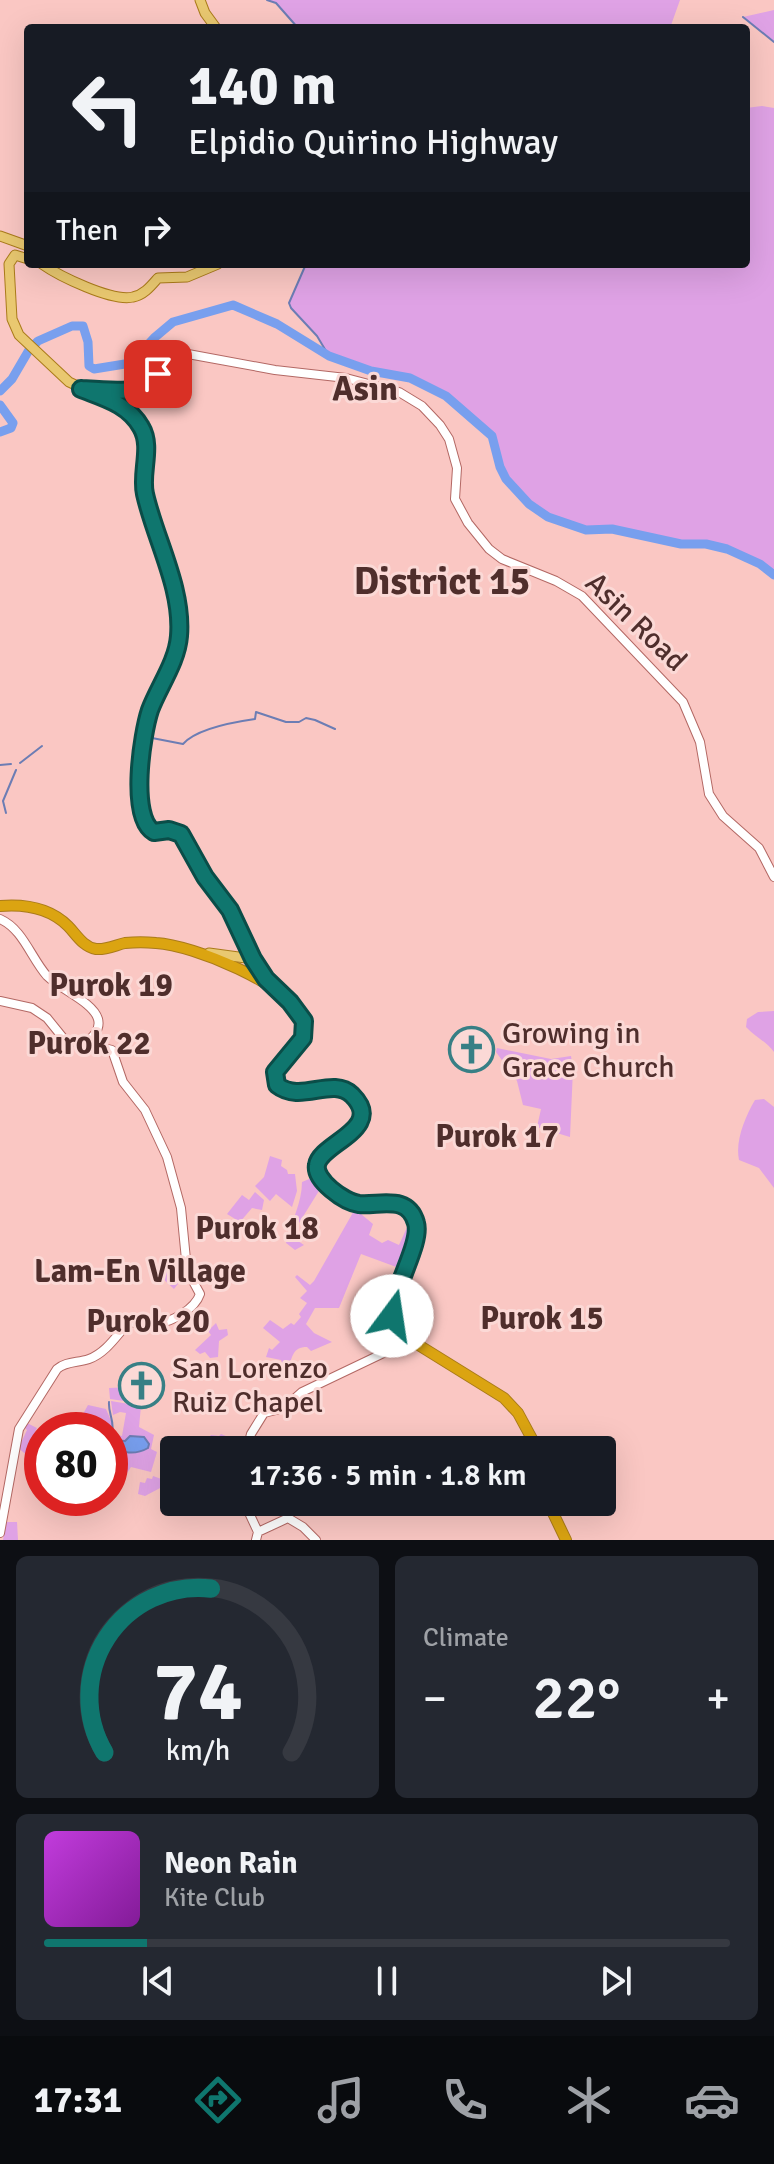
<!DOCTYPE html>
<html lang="en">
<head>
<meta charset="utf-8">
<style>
  :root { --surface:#171b24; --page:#242831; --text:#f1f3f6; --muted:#9ea1a6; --line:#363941; --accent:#0f766e }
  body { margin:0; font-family:Signika,sans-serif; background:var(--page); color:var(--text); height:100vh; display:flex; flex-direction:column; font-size:30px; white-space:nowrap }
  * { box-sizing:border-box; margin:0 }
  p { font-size:26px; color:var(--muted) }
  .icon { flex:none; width:44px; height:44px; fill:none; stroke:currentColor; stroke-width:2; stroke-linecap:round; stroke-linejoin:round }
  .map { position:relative; height:1540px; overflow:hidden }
  .side { display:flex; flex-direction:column; gap:16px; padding:16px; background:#0d0f14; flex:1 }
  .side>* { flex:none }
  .banner { position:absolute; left:24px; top:24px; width:726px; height:244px; border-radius:8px; box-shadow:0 8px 32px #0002; background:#171b24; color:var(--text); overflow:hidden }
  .speed { position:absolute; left:24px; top:1412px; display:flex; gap:16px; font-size:40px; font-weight:700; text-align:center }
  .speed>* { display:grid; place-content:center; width:104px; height:104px; border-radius:50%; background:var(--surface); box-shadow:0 8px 32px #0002; line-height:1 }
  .speed .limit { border:12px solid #d22; background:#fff; color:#111 }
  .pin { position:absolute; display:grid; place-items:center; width:68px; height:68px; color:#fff; margin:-34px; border-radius:16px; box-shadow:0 4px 12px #0006 }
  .me { position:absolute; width:88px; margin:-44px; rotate:14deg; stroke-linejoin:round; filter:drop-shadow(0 0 6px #0008) }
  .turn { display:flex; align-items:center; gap:28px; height:168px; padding:0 32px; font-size:36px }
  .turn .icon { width:104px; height:104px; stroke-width:2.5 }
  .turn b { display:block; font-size:56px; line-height:68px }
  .then { display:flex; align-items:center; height:76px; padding:0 32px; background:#0003; gap:16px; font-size:30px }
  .big { font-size:60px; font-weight:600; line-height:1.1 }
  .side .card { flex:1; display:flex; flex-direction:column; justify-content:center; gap:12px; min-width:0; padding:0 28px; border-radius:12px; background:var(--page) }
  .side .dial { align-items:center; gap:0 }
  .dial svg { height:208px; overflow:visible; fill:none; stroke:var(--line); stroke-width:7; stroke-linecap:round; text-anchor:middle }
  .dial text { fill:var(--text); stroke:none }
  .song { display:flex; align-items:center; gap:24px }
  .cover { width:96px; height:96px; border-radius:12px; background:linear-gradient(135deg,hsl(290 70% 55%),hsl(290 70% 35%)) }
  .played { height:8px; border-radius:4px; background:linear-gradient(90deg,var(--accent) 15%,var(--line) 15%) }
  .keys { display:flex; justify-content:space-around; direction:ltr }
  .heat { display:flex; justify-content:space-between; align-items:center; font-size:44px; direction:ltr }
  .side .tiles { flex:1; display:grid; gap:16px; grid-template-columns:1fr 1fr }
  .card:last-child { grid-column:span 2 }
  .trip { position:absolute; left:160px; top:1436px; width:456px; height:80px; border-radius:8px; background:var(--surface); box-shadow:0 8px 32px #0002; font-weight:600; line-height:80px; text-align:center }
  .dock { display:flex; height:128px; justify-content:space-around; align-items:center; background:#090b0e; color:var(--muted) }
  .dock .icon { width:56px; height:56px }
  .dock .on { color:var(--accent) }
  .dock b { font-size:36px; color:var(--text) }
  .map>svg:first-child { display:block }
  .green { fill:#dfa2e5 }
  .water { fill:#789fee; stroke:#6c7db4; stroke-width:2 }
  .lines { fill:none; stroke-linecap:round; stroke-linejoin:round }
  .stream { stroke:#6c7db4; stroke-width:2 }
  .river { stroke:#789fee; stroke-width:9 }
  .secondary-casing { stroke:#b36864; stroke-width:10 }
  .primary-casing { stroke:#aa7b1a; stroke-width:11 }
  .highway-casing { stroke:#aa7b1a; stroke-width:12 }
  .secondary { stroke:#fff; stroke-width:8 }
  .primary { stroke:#e9c870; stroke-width:9 }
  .highway { stroke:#dba411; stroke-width:10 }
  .route-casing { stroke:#0a4d48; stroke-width:20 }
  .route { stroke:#0f766e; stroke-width:14 }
  .labels { text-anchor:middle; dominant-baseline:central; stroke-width:6; stroke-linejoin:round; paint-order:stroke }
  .street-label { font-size:30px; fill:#4f2e2c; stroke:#fbd9d6 }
  .poi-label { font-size:30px; fill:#4f2e2c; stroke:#fbd9d6; text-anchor:start }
  .neighbourhood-label { font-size:32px; font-weight:bold; fill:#4f2e2c; stroke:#fbd9d6 }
  .quarter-label { font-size:34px; font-weight:bold; fill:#4f2e2c; stroke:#fbd9d6 }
  .district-label { font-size:38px; font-weight:bold; fill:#4f2e2c; stroke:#fbd9d6 }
</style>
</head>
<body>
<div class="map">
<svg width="774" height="1540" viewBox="0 0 774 1540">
  <rect width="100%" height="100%" fill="#fac7c3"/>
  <path class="green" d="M267,0H680L670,28H298L276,3Z
    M774,10V42L743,17Z
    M762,106L774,108V575L760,564L727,549L706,544H681L612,529L586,530L548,517L529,504L506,479L500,467L492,436L479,422L446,396L410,378L371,371L329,356L317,336L291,308L289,303L306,264H746V108Z
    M774,1011V1052C766,1041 755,1037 746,1027L747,1019L758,1012Z
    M497,1048L551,1059L571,1056L573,1069L570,1137L537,1127L541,1109L523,1105L517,1081L496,1052Z
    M764,1099L774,1107V1188L759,1168L739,1160C735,1141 745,1117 755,1100Z
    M270,1156L282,1160L281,1166L287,1170L288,1174H295L297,1191L292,1207L276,1194L270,1201L255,1186L264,1177Z
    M314,1177L322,1186L294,1231L295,1239L304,1245L295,1250L286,1243C291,1222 302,1203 302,1182Z
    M255,1192L264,1200L262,1210L252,1208L240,1222L227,1214L242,1195L249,1200Z
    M355,1209L373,1224L369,1235L382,1243L388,1240L399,1245L409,1223L411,1233L399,1268L361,1254L339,1308H315L306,1324L314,1333L332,1342L311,1351L307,1347C292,1347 293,1357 288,1368L283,1365L281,1360L266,1357L269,1348L272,1350L280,1342L263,1328L270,1320L283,1329L291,1323L294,1325L301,1317L299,1314L307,1303L300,1298L307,1291L295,1277L297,1275L310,1285L314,1281Z
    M184,1262L181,1280L174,1289L161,1277V1264L179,1265Z
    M216,1323L219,1330L227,1329L228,1335L219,1341L218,1357L210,1358L205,1352L200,1354L195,1350L211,1335L208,1331Z
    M133,1387V1399H125L124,1401L110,1399L109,1388Z
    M111,1401L141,1406L139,1427L154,1435L151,1449L157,1452L151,1472L131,1467L127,1473H110V1430H89L95,1421L83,1414L88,1405L106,1409L112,1423V1434L122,1436L126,1413L120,1412L113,1415Z
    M25,1422L37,1428L35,1432L42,1436V1460L29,1457L17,1447L20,1445L27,1430L23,1426Z
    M221,1434L233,1439L228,1450L203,1448L174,1450V1496L164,1501L162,1491L167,1484L174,1442L205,1443L211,1435L219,1436Z
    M153,1476L164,1480L162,1487L145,1496L138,1494L140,1482L145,1483L147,1478L152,1479Z
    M6,1522H17L18,1540H3Z"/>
  <path class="water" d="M105,1427L110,1429C113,1437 116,1441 125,1441L130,1436L144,1437L149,1444L148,1448C136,1455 121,1454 110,1445V1430H104Z"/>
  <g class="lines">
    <path class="stream" d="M267,0L276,3L298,28
      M743,17L774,42
      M306,264L289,303L291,308L317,336L329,356
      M152,738L183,744C197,728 234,722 255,719L256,712L286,722H299L306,718L315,720L335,729
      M20,763L42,746
      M0,765L11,764
      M6,813L3,801L16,770
      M109,1402C108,1414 115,1421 112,1433"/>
    <path class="river" d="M0,391L12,379L29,350L38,341L72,326H83L88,342L89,366L94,369L131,363L154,338L173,322L233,305L277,324L329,356L371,371L410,378L446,396L492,436L500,467L506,479L529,504L548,517L586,530L612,529L681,544H706L727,549L760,564L774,575
      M0,405L13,423L11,428L0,432"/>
    <defs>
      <path id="secondary" d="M86,389L113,390L149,385C160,372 169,354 188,354L275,370L346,378L399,392L422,406L440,425L449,439L457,468L455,499L468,523L489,549L502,559L556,581L582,596L683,702L700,742L709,794L723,816L759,848L774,877
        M0,919C23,929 31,958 47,976C61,990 93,1002 98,1019C101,1030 92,1038 84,1044L64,1039L47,1018L32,1008L0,1001
        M247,1450L251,1434L264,1413L284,1408L302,1392L392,1349L404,1336
        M244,1502L258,1532L256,1540
        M258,1532L288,1518L303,1527L316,1540
        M0,1533L19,1429L57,1369C66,1361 78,1363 89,1359C106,1353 117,1335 129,1322C138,1323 148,1326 156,1324C172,1322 195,1309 200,1294L187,1270L181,1208L167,1157L145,1110L123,1082L112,1050L96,1046L90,1040"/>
      <path id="primary" d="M200,0L205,13L216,28
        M0,236L28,246
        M28,259L15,255L9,264L12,319L19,335L69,382L125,408L136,419L144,433L145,493L179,620L176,649L150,711L142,742V815L146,826L151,831L174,830L184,838L205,877L230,910L253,959L273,986
        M42,264C59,276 112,302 133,297C144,295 151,286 158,278L187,277L218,264
        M209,953L253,959"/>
      <path id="highway" d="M0,906C24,904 50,908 68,926C76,934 83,947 96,949C106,950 116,945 125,943C135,942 146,942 156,943C193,945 289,984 304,1020C315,1046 273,1058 275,1083C297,1109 344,1068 357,1104C361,1113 360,1121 355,1128C346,1142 328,1147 317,1160C314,1179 337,1198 355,1203C375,1208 397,1193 412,1215C435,1248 365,1305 404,1336L504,1398L518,1413L538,1450
        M553,1502V1513L566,1540"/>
    </defs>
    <use href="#secondary" class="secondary-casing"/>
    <use href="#primary" class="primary-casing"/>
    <use href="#highway" class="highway-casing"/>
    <use href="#secondary" class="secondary"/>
    <use href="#primary" class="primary"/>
    <use href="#highway" class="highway"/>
  </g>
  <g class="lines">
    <defs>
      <path id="route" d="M158,374C155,378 153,382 149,385C137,394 96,390 81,389C104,398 128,404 141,427C153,447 140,473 145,494C155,539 183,588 179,636C177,662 159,686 150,710C142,734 129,818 154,832L169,830L181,834L205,877L230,910L253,959L266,979L290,1002L304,1021L303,1038L275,1072L277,1085C301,1104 332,1076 352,1095C386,1129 320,1143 317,1165C314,1180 344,1202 359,1204C380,1206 408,1194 416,1223C422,1243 392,1290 392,1316"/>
    </defs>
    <use href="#route" class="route-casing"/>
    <use href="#route" class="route"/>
  </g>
  <defs>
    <symbol id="church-ring" viewBox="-11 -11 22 22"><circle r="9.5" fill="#fbd9d6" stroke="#377f85" stroke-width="1.5"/><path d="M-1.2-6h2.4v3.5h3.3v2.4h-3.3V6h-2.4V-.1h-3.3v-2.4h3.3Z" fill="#377f85"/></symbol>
  </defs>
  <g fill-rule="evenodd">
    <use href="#church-ring" x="446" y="1024" width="51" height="51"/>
    <use href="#church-ring" x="116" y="1360" width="51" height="51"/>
  </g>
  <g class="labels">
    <g class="street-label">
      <text transform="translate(636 622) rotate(44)">Asin Road</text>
    </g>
    <g class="poi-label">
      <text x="502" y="1033">Growing in<tspan x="502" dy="34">Grace Church</tspan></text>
      <text x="172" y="1368">San Lorenzo<tspan x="172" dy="34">Ruiz Chapel</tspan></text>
    </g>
    <g class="neighbourhood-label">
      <text x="111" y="985">Purok 19</text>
      <text x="89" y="1043">Purok 22</text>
      <text x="497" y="1136">Purok 17</text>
      <text x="257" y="1228">Purok 18</text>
      <text x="140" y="1271">Lam-En Village</text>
      <text x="542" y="1318">Purok 15</text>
      <text x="148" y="1321">Purok 20</text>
    </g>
    <g class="quarter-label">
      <text x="365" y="389">Asin</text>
    </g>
    <g class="district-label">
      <text x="442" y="581">District 15</text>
    </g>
  </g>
</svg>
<div class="speed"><div class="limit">80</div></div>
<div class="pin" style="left:158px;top:374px;background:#d93025"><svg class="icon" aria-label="arrive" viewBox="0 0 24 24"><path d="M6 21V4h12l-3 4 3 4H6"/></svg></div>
<svg class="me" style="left:392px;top:1316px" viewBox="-20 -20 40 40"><circle r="19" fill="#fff"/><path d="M0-13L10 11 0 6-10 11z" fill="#0f766e"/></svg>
<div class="trip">17:36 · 5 min · 1.8 km</div>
<div class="banner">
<div class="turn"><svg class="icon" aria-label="left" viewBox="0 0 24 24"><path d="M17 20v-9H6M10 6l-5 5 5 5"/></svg><div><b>140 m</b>Elpidio Quirino Highway</div></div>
<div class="then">Then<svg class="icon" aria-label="right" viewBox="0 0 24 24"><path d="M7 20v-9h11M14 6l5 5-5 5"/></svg></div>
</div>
</div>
<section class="side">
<div class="tiles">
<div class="card dial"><svg viewBox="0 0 100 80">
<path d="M14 69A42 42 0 1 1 86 69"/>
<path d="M14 69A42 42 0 0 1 55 6" stroke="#0f766e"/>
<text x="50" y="56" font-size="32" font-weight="700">74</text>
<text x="50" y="72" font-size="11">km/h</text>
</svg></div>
<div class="card"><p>Climate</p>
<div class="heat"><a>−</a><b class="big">22°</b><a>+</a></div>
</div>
<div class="card">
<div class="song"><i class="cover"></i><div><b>Neon Rain</b><p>Kite Club</p></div></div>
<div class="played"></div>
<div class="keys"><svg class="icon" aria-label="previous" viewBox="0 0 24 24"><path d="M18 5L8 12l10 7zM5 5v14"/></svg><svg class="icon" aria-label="pause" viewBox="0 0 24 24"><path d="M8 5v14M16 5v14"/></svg><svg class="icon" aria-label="next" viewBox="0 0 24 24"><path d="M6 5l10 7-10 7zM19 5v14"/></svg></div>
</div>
</div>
</section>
<nav class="dock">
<b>17:31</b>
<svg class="icon on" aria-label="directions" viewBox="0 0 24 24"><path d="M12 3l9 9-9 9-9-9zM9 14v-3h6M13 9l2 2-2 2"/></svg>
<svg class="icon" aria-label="music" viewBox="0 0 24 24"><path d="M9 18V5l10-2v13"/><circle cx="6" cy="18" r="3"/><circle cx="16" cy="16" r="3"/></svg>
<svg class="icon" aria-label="phone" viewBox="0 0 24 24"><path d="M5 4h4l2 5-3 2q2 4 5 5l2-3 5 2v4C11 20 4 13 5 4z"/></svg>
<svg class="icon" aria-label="climate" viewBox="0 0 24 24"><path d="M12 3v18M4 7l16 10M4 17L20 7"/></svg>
<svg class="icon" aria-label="car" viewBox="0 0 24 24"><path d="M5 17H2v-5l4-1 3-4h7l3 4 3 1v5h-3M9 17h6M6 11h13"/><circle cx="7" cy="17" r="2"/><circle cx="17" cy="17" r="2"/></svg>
</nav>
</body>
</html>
